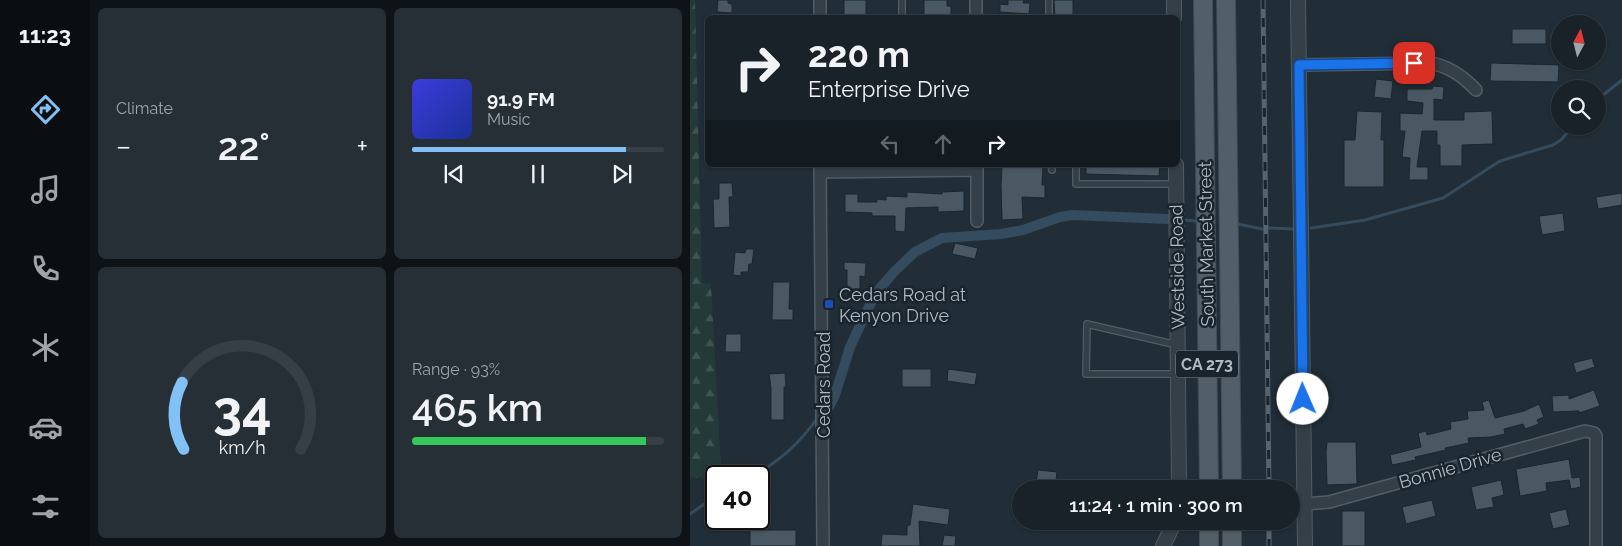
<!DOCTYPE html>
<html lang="en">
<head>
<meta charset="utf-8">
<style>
  :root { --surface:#192229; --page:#262f35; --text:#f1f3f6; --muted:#9fa4a8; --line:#373f46; --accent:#82c1f5 }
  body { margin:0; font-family:Raleway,sans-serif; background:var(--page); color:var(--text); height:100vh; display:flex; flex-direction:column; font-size:19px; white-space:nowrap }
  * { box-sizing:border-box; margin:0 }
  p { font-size:16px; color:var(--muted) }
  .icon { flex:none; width:28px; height:28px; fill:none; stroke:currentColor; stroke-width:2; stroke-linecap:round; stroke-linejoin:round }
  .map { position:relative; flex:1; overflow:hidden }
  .details { display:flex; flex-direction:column; gap:8px; padding:8px; background:#0e1317; width:600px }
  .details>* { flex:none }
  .banner { position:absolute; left:15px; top:15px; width:475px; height:152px; border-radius:8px; box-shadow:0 1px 4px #0004,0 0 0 1px var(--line); background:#192229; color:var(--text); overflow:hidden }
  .needle { width:32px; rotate:7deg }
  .tools { position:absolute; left:861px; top:15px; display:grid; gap:10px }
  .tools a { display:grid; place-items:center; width:55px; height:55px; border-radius:50%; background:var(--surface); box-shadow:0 1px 4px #0004,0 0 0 1px var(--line); font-size:25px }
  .speed { position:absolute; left:15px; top:465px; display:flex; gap:10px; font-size:25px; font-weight:700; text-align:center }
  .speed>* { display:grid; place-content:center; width:65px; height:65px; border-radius:50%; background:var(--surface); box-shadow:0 1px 4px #0004,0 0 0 1px var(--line); line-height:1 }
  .speed .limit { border:2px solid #111; border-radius:8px; background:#fff; color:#111 }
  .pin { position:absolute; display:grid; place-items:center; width:42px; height:42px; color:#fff; margin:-21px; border-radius:10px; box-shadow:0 2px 8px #0006 }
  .me { position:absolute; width:55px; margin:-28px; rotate:359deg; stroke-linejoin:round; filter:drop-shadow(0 0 4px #0008) }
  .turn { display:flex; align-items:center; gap:18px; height:105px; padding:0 20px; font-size:22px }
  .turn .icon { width:65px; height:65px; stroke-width:2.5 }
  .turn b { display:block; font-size:35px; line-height:42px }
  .lanes { display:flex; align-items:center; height:48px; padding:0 20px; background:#0003; justify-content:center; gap:25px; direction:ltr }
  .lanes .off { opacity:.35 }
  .big { font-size:38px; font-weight:600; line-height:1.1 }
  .details .card { flex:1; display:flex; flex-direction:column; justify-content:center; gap:8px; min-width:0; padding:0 18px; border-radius:8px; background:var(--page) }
  .details .dial { align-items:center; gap:0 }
  .dial svg { height:130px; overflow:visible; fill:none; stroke:var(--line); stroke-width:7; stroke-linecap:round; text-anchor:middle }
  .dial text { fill:var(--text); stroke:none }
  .song { display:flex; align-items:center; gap:15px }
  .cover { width:60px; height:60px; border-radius:8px; background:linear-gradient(135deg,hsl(240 70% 55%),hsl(230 70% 35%)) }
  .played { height:5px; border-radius:2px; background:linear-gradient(90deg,var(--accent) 85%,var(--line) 85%) }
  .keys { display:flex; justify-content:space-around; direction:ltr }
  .heat { display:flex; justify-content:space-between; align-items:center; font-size:28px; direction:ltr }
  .charge { height:8px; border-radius:4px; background:linear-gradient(90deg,#34c759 93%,var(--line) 0) }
  .details .tiles { flex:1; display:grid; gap:8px; grid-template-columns:repeat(2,1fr) }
  .trip { position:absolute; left:322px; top:480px; width:288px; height:50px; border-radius:25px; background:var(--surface); box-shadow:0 1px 4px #0004,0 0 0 1px var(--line); font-weight:600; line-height:50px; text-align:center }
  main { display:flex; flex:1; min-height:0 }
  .tabs { display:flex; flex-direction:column; width:90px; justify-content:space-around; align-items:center; background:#0a0e10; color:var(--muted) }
  .tabs .icon { width:35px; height:35px }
  .tabs .on { color:var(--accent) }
  .tabs b { font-size:22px; color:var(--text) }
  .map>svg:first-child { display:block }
  .forest { fill:url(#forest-firs) }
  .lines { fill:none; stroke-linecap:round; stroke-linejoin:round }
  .stream { stroke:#344c5e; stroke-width:3 }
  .canal { stroke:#344c5e; stroke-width:10 }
  .building { fill:#495863; stroke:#1b262e }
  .service-casing { stroke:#515d65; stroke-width:8 }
  .minor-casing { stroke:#515d65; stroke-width:14 }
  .tertiary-casing { stroke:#515d65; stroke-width:16 }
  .primary-casing { stroke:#404b54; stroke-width:20 }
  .service { stroke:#343f47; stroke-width:5.5 }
  .minor { stroke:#343f47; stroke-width:11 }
  .tertiary { stroke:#343f47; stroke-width:14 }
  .primary { stroke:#525f68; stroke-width:18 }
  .rail-casing { stroke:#56646f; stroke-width:5 }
  .rail { stroke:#1a242c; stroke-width:3; stroke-dasharray:9; stroke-linecap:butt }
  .route-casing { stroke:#114b97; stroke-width:12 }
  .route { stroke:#1a73e8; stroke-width:9 }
  .transit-dot { fill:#1a4fb4; stroke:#1a242c; stroke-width:2 }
  .labels { text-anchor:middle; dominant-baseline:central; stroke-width:5; stroke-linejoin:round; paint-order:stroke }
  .shield { fill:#1a242c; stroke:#828d96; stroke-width:1 }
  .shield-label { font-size:16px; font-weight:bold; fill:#aebac4 }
  .street-label { font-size:18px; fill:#aebac4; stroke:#1a242c }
  .poi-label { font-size:18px; fill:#aebac4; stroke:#1a242c; text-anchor:start }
</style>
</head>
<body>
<main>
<nav class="tabs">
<b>11:23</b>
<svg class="icon on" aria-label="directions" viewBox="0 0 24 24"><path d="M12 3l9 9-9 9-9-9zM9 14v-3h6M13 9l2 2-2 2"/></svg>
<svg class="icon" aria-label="music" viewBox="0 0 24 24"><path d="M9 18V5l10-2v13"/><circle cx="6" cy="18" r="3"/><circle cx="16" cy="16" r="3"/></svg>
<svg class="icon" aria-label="phone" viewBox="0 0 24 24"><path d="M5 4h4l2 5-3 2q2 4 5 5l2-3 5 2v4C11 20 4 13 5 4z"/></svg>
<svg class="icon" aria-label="climate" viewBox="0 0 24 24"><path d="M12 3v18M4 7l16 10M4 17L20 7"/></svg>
<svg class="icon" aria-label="car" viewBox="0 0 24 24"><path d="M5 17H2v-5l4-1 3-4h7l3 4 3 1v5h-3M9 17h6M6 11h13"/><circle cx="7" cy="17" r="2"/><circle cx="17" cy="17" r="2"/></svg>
<svg class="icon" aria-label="filters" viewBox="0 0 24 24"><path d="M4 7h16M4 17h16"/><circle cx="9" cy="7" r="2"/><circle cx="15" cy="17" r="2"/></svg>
</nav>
<section class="details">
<div class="tiles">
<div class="card"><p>Climate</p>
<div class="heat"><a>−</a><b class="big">22°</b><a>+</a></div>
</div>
<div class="card">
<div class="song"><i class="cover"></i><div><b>91.9 FM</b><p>Music</p></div></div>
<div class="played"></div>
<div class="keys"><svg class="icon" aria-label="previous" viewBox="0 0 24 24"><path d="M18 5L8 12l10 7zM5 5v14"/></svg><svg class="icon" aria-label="pause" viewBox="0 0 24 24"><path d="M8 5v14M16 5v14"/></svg><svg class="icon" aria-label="next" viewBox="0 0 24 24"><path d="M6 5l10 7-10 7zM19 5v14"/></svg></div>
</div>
<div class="card dial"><svg viewBox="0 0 100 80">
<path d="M14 69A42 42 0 1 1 86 69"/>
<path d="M14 69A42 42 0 0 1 13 28" stroke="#82c1f5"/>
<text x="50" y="56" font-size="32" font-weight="700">34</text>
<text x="50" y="72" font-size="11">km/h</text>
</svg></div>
<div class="card"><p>Range · 93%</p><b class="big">465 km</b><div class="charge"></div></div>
</div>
</section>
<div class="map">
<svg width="932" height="546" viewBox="0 0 932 546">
  <defs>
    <pattern id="forest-firs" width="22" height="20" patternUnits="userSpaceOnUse" patternTransform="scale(1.25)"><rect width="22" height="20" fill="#233a38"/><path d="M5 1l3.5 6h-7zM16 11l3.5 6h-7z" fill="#405453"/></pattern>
  </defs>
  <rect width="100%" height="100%" fill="#212e37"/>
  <path class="forest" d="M0,0H5L12,283L21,284L31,470L16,479L0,477Z"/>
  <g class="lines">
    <path class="stream" d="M908,99L932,80
      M494,220L506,221
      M548,224L572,229
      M579,228L603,229
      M621,228L675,220L753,198L810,161L863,145L871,140L883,126
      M63,476C91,460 109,444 128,417
      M0,514L26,496"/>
    <path class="canal" d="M139,407L145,395L160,347L185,294L204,272L225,252L252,238L311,234L333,230L370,217L383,215L477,219"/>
  </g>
  <path class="building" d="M28,0H38V3L42,4V13L27,12Z
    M154,0H176V15H154Z
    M234,0H257V6H261V18H245V15H234Z
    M318,0H334L333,3H340L339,14L310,12V4L318,5Z
    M364,0H383V18H365Z
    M822,29H856V44H822Z
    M801,63L869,65L868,82L800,81Z
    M686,79L703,81L701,99L684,97Z
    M743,86L754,87L753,100L744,99V120H774V112L802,111L803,144L772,145V166H750V145H747V131H732L727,167H738V180H719L720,158L712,157L715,131H710V113L732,114L733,103L717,101V89H742Z
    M667,111L692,112L691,140H694V187H654V140H665Z
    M315,165H353L352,185H355V198L332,197L333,219L312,220L311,185L312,166Z
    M396,165H470L469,176L396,174Z
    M29,183H42L43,197H39L40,227L24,228L23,199H29Z
    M274,191V211L248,212V207L216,208L215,232L205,231V216H182V213L155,212V194H168V202H187V199L196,200V196L217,197V192L252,194V192Z
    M932,193V205L908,209L906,197Z
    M873,213L875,231L852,235L849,216Z
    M265,243L288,248L285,259L262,254Z
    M56,249H64L62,264H59L58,272H51V276L43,275L45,252L55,253Z
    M154,262L176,263L175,277L170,276V289H157V270H154Z
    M83,282H100L99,309H103V320H82Z
    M36,334H51V352H35Z
    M902,358L905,367L886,373L883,363Z
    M212,369H241V387H212Z
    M258,369L287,373L285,385L257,381Z
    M95,373L96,387H94V420H81V388L79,374Z
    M904,390L910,406L889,413V411L863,412L862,396L879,395V399Z
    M799,400L805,418L834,411L849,404L854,417L847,420L849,424L835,429L833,424L814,429L815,434L801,437L778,438L779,443L755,448L756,450L725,457L726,460L702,465L700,455L731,447L728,433L736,431L737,435L761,429L760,422L778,419L777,411L794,410L792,402Z
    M637,442H666L667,484L637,485L636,452Z
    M879,459L882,478L890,477L891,487L881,489L879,480L856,483L857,491L830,496L826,469Z
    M348,470L367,472L365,489H345Z
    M811,480L814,495L802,498L804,507L786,510L781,487Z
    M69,493L81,494L79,516L69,515Z
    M742,500L746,516L716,524L712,507Z
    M223,504L260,509L258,525L229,521L230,546H191L192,534L217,535V526L220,525Z
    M876,509L880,525L863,529L859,513Z
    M652,511H675V546H652Z
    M60,530H106V546H60Z
    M254,535L266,536L265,546H252Z"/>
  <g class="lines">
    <defs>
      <path id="service" d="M212,0V18
        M359,0V18
        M361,165L362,170
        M386,165V184H485
        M487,345L397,324L396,374H487"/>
      <path id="minor" d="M130,0V18
        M286,0V18
        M609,65L740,63C759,66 773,76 786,90
        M130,165L133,546
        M130,172L287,170
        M287,221V165
        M615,504L639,502L895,431L904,433L906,436V546"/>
      <path id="tertiary" d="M484,0V18
        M608,0L615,546
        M486,165L489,489
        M473,546L485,521"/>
      <path id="primary" d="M513,0L519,489
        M536,0L542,489
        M519,521V546
        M542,521V546"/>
    </defs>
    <use href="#service" class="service-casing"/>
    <use href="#minor" class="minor-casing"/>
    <use href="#tertiary" class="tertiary-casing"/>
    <use href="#primary" class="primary-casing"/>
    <use href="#service" class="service"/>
    <use href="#minor" class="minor"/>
    <use href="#tertiary" class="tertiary"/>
    <use href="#primary" class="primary"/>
    <defs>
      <path id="rail" d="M573,0L579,489
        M579,521V546"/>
    </defs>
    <use href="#rail" class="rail-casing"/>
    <use href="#rail" class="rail"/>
  </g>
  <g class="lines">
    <defs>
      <path id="route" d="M613,399L609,65L724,63"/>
    </defs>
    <use href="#route" class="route-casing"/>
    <use href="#route" class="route"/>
  </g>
  <rect class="transit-dot" x="134" y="299" width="10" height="10" rx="2.5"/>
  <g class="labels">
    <rect class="shield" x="486" y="350.5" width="62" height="27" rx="4"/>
    <g class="shield-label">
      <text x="517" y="364">CA 273</text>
    </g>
    <g class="street-label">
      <text transform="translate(516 244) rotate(-91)">South Market Street</text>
      <text transform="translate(487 267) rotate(-91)">Westside Road</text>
      <text transform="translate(133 385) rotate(-90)">Cedars Road</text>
      <text transform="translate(760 468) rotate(-16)">Bonnie Drive</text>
    </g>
    <g class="poi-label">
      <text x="149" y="294">Cedars Road at<tspan x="149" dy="21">Kenyon Drive</tspan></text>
    </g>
  </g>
</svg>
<div class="tools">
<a><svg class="needle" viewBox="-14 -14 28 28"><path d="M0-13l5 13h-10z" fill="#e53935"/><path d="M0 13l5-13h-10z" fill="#9fa4a8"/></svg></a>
<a><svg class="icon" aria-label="search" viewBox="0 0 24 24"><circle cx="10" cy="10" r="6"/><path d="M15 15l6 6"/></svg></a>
</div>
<div class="speed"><div class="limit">40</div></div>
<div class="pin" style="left:724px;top:63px;background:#d93025"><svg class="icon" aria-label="arrive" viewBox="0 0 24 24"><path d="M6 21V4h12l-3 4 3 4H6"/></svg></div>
<svg class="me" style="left:613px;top:399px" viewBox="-20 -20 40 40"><circle r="19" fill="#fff"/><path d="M0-13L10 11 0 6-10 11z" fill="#1a73e8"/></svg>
<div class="trip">11:24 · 1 min · 300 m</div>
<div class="banner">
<div class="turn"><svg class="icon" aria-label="right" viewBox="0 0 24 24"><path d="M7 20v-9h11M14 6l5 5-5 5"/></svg><div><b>220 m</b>Enterprise Drive</div></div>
<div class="lanes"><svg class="icon off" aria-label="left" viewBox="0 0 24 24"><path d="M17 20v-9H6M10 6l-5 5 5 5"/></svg><svg class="icon off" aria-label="ahead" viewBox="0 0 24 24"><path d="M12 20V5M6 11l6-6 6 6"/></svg><svg class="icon" aria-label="right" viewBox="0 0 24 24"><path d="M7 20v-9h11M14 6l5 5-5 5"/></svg></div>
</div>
</div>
</main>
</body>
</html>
